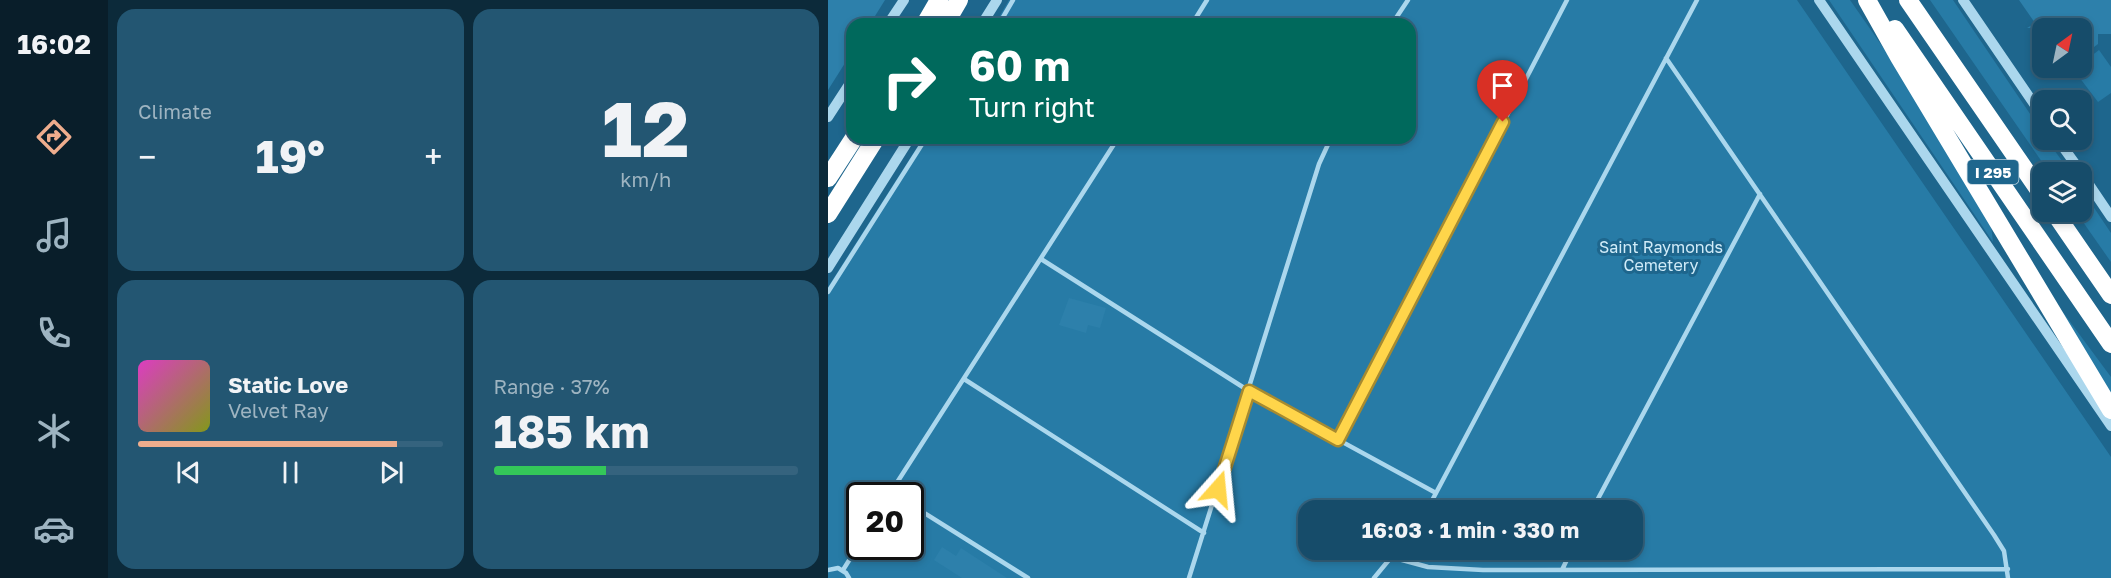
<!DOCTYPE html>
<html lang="en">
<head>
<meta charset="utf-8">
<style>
  :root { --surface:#164c6a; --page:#235672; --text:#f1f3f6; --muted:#9eb4c1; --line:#35637e; --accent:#eead8d }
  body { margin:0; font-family:"Golos Text",sans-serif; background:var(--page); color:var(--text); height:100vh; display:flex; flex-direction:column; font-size:22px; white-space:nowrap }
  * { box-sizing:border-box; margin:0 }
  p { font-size:20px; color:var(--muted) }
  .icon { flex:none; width:33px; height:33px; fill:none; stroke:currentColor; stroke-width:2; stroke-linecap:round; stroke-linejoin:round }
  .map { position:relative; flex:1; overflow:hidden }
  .details { display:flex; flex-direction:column; gap:9px; padding:9px; background:#0c2a3a; width:720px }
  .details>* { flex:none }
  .top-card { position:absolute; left:18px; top:18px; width:570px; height:126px; border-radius:18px; box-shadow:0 3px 9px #0003,0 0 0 2px var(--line); background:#00695c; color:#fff; overflow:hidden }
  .needle { width:39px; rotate:33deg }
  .controls { position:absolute; left:1204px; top:18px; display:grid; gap:12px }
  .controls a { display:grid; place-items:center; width:60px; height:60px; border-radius:12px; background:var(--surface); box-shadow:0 3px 9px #0003,0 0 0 2px var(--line); font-size:30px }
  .speed { position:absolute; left:18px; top:482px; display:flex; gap:12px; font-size:30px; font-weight:700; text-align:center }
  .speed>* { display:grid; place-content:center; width:78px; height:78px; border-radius:50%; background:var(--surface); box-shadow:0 3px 9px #0003,0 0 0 2px var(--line); line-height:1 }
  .speed .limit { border:3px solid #111; border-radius:9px; background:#fff; color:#111 }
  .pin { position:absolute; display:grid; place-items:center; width:51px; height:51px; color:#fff; margin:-62px -26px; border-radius:50% 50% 50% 0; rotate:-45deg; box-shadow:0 0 6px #0007 }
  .pin .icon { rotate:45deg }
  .me { position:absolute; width:66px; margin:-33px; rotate:18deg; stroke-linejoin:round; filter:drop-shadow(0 0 4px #0008) }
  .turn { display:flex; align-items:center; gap:21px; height:126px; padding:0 24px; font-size:27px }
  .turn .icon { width:78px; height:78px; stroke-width:2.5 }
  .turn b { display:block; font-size:42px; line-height:51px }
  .big { font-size:45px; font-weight:700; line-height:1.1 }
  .details .widget { flex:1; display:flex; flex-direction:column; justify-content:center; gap:9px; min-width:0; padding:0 21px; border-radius:18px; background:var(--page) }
  .details .dial { align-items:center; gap:0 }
  .dial b { font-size:78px; line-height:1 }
  .song { display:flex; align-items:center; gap:18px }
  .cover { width:72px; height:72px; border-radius:9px; background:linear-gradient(135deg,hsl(310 70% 55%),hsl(70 70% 35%)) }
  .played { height:6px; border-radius:3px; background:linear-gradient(90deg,var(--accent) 85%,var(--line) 85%) }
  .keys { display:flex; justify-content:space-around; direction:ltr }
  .heat { display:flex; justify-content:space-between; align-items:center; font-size:33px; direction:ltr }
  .charge { height:9px; border-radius:4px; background:linear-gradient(90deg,#34c759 37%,var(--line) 0) }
  .details .tiles { flex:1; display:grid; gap:9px; grid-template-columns:repeat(2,1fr) }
  .trip { position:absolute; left:470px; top:500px; width:345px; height:60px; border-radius:18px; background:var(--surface); box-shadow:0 3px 9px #0003,0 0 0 2px var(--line); font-weight:700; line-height:60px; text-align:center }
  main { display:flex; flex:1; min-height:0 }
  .tab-bar { display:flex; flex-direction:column; width:108px; justify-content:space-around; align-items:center; background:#091e2a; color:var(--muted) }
  .tab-bar .icon { width:42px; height:42px }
  .tab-bar .active { color:var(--accent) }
  .tab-bar b { font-size:27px; color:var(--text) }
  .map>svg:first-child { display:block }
  .green { fill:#277ba6; fill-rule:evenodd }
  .building { fill:#2d80ab }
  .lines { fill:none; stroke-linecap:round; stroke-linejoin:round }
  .service { stroke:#abd7ed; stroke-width:4.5 }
  .tertiary { stroke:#abd7ed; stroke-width:10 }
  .motorway { stroke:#fff; stroke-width:18 }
  .route-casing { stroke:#a68a30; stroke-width:15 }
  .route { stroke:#ffd54a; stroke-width:10 }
  .labels { text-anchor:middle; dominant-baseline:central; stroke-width:6; stroke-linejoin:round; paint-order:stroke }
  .shield { fill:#1e668d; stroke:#bcd1dd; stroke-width:1.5 }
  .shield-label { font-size:15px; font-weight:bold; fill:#fff }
  .park-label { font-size:16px; fill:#d1ecf9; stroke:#1e668d }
</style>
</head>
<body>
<main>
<nav class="tab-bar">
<b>16:02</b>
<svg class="icon active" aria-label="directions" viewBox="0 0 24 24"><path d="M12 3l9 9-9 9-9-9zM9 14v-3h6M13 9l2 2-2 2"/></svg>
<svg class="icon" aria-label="music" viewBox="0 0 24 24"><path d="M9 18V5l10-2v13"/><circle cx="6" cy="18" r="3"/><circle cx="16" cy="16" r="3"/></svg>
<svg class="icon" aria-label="phone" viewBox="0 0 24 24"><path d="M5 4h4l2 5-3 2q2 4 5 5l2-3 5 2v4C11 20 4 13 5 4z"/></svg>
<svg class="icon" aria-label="climate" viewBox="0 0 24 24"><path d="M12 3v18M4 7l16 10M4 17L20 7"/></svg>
<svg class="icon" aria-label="car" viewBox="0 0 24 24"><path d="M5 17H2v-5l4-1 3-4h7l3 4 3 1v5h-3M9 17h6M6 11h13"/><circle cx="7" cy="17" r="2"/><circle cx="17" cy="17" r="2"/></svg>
</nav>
<section class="details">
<div class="tiles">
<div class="widget"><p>Climate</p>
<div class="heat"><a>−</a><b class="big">19°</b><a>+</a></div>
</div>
<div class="widget dial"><b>12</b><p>km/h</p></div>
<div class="widget">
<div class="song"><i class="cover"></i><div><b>Static Love</b><p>Velvet Ray</p></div></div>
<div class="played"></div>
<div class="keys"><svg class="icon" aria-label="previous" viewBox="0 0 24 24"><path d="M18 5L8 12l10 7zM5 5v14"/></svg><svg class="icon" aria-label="pause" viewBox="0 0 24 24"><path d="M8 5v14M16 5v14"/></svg><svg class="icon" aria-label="next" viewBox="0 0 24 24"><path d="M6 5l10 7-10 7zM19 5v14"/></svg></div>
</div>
<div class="widget"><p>Range · 37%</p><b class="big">185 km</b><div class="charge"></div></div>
</div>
</section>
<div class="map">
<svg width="1283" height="578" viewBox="0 0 1283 578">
  <rect width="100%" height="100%" fill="#1e668d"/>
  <path class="green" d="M181,0H969L1283,457V578H0V287L95,138H582V24H167ZM32,495H82V546H32ZM480,510H804V549H480Z
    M1001,0H1022L1075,76L1163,225L1165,242Z
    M1102,0H1125L1215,133V140H1219L1242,172H1221Z
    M1271,50L1283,67V93L1270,102L1245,69L1254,68V63Z
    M1254,190L1283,233V262L1248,212H1254Z
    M1223,296L1283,377V397Z"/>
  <path class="building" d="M0,0H57L42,24H24V52L0,90Z
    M1191,0H1283V34H1270V44L1254,56V28H1215V46L1203,28H1199L1207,23Z
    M241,298L278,308L272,328L260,325L258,333L231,325Z
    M114,547L128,556L133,548L179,578H134L106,560Z"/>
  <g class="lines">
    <path class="service" d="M171,24L185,0
      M364,24L379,0
      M564,24L580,0
      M838,58L1166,535L1176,551L1180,578
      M213,259L421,391L608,493
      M0,292L98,138
      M136,379L376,533
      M510,440L739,0
      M61,495L290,138
      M82,504L200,578
      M599,510L869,0
      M764,510L932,194
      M563,557L600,567L655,570L1180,569
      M0,570L10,568L18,573L21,578
      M15,570L32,543
      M734,570L744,549
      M361,578L491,164L503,138
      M546,578L570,549"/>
    <path class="tertiary" d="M991,0L1283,426
      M1135,0L1215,117
      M60,24L76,0
      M154,24L169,0
      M0,117L24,80
      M1230,140L1253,172
      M1254,174L1283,217
      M0,268L82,138"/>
    <path class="motorway" d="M1039,0L1071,57L1283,410
      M1080,0L1215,196
      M97,24L111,0
      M117,24L131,0
      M1067,29L1283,344
      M0,178L26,138
      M1226,212L1283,295
      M0,214L48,138"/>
  </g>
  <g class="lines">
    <defs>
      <path id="route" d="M390,489L421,391L510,440L675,122"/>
    </defs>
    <use href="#route" class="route-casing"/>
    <use href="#route" class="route"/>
  </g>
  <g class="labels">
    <rect class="shield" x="1139.5" y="160" width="51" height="24" rx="4.5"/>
    <g class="shield-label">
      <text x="1165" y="172">I 295</text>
    </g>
    <g class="park-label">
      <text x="833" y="247">Saint Raymonds<tspan x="833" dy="18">Cemetery</tspan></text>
    </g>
  </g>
</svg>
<div class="controls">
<a><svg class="needle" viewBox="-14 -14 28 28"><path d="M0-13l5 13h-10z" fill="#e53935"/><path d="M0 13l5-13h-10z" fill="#9eb4c1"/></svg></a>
<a><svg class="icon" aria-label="search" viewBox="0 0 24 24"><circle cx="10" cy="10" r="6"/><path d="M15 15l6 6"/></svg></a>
<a><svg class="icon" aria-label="layers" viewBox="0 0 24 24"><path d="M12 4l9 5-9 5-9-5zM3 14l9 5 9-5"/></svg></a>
</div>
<div class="speed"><div class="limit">20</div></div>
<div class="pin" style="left:675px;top:122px;background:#d93025"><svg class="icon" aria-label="arrive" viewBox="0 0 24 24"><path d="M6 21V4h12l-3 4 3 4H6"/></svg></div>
<svg class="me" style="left:390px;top:489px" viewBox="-20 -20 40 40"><path d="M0-17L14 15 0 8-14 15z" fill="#ffd54a" stroke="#fff" stroke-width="4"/></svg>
<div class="trip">16:03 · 1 min · 330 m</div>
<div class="top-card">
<div class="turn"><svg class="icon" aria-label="right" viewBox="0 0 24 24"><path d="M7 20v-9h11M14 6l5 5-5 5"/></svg><div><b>60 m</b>Turn right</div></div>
</div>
</div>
</main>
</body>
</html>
